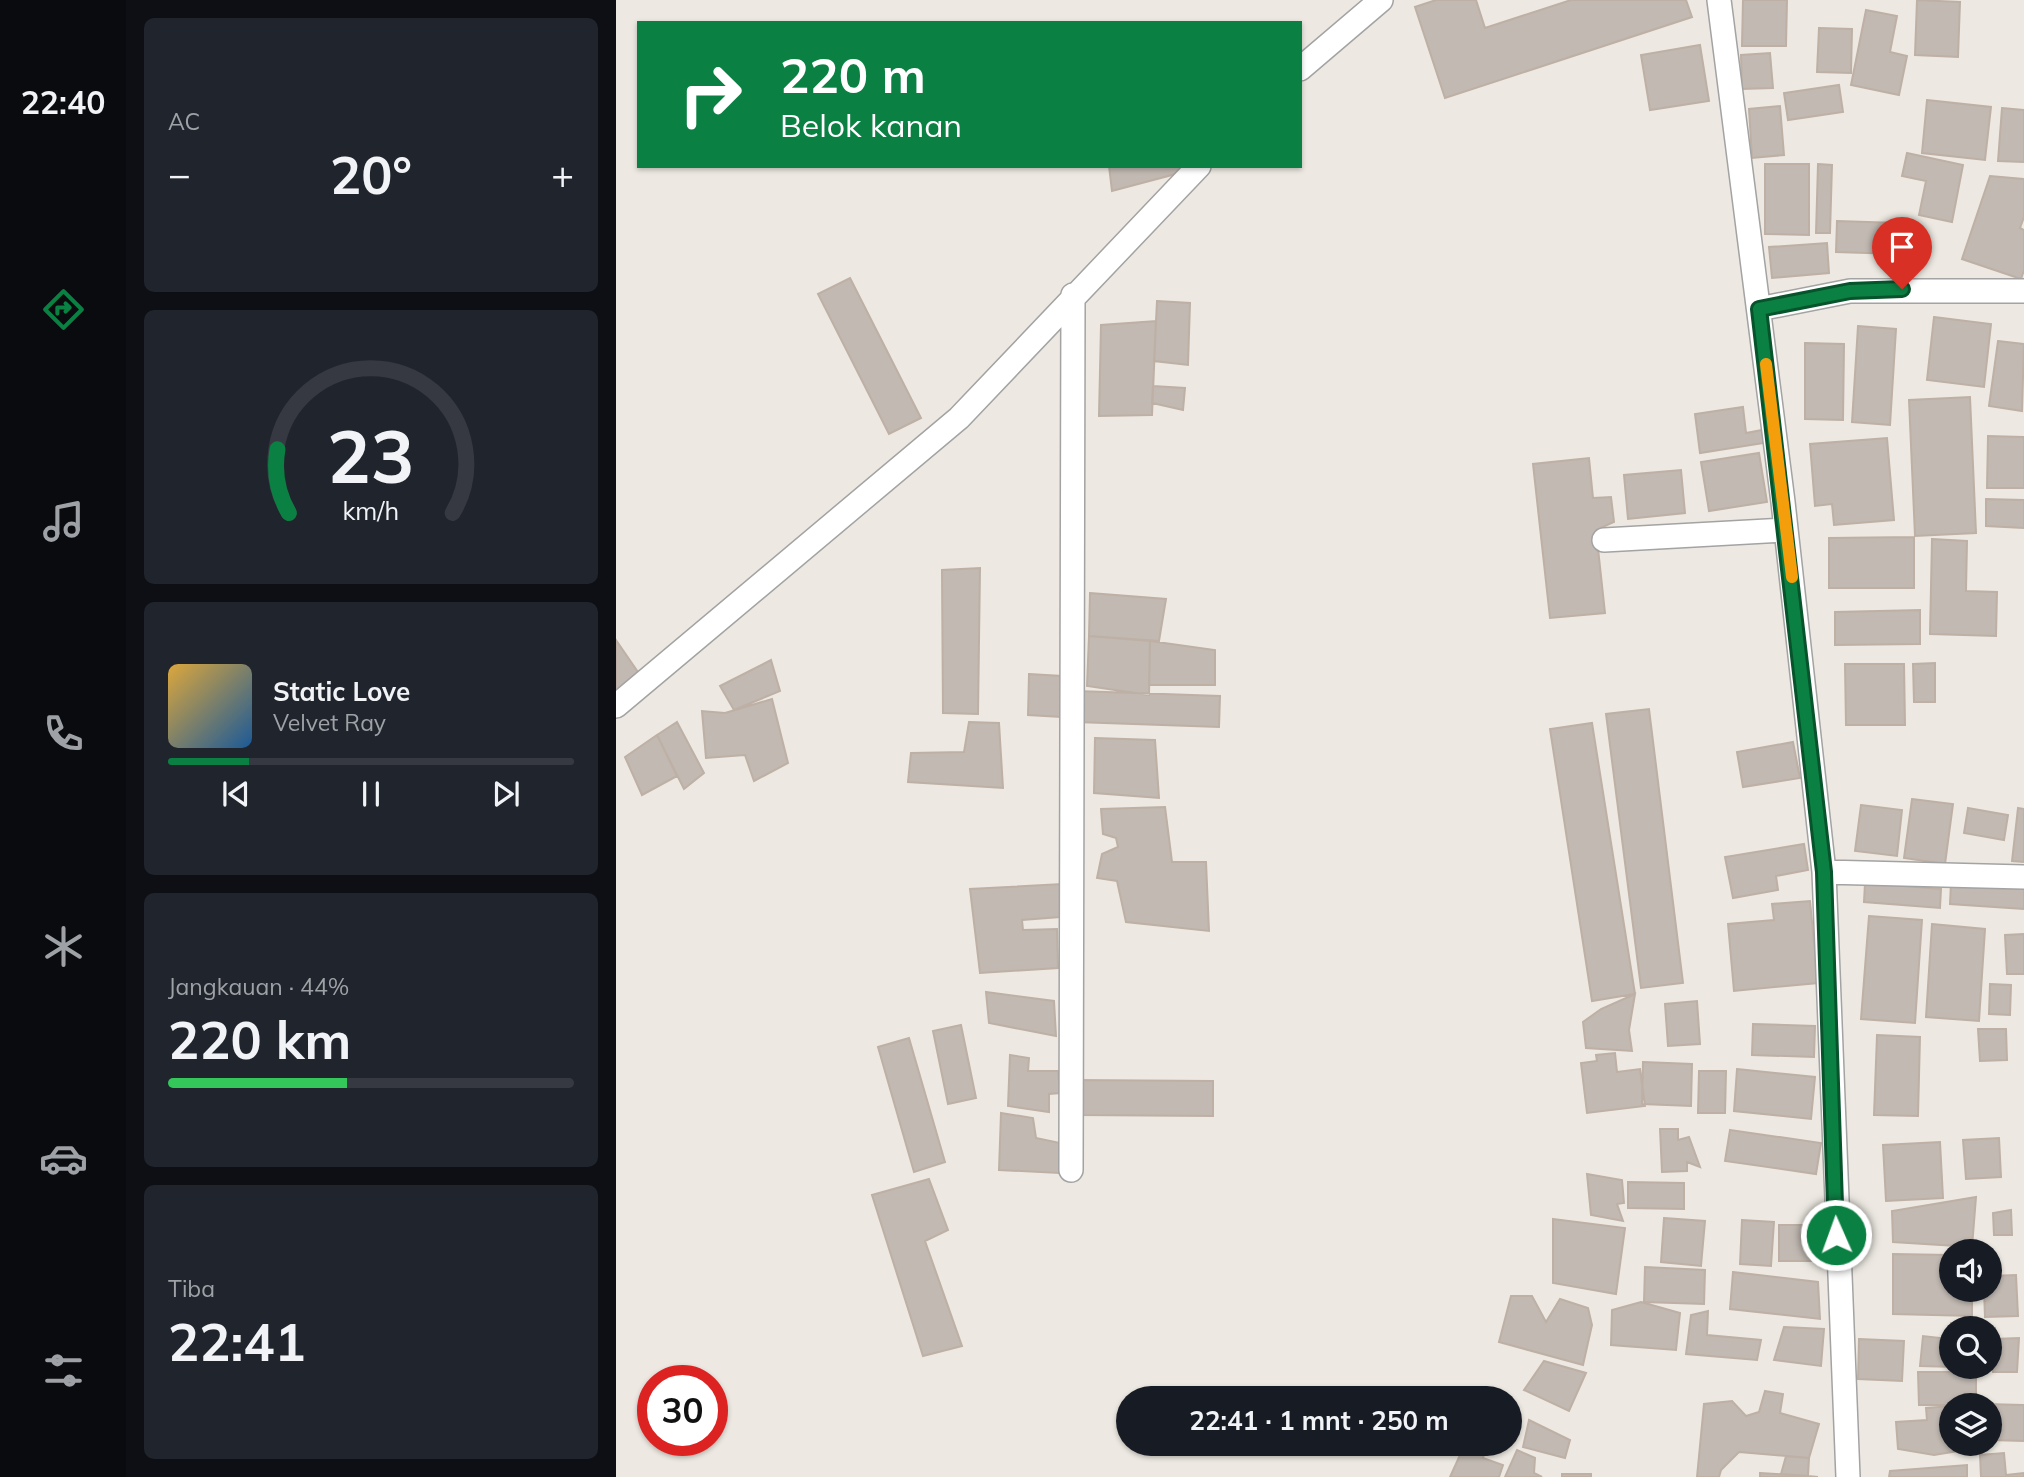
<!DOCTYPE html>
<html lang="id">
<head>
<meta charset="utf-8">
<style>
  :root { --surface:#171b24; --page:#20242c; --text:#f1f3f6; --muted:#9ea1a6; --line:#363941; --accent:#0b8043 }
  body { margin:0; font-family:Mulish,sans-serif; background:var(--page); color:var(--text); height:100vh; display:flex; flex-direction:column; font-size:26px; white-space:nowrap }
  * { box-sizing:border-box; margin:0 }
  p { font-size:23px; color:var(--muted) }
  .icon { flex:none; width:38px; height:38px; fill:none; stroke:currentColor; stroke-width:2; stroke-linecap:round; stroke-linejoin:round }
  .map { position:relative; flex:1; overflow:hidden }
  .sheet { display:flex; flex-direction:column; gap:18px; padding:18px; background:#0d0f14; width:490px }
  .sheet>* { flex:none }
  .banner { position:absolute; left:21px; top:21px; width:665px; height:147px; border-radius:0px; box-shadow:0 2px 5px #0004; background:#0b8043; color:#fff; overflow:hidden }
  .controls { position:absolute; left:1323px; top:1239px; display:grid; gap:14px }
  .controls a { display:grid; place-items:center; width:63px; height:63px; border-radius:50%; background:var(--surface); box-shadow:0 2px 5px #0004; font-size:35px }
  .speed { position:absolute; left:21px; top:1365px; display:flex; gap:14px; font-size:35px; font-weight:700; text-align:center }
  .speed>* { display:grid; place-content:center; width:91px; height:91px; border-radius:50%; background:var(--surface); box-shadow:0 2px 5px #0004; line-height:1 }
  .speed .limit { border:10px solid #d22; background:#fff; color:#111 }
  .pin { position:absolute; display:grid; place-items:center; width:60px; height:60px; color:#fff; margin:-72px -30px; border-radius:50% 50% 50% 0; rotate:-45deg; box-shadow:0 0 7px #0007 }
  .pin .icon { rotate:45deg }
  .me { position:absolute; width:77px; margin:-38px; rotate:358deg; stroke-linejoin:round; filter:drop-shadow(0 0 5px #0008) }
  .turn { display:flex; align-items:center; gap:24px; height:147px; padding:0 28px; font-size:32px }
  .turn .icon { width:91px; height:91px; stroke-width:2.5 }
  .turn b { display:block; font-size:49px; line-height:60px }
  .big { font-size:52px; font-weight:700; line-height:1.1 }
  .sheet .widget { flex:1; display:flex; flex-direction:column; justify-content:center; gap:10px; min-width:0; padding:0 24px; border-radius:10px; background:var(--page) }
  .sheet .dial { align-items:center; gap:0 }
  .dial svg { height:182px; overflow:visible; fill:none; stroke:var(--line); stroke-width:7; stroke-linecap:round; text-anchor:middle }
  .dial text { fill:var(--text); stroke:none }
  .song { display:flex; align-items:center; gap:21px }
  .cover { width:84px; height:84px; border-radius:10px; background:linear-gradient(135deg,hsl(40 70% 55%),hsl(210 70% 35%)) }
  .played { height:7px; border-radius:4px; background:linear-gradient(90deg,var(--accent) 20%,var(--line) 20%) }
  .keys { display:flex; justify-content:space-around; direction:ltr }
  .heat { display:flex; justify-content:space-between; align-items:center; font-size:38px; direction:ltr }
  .charge { height:10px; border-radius:5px; background:linear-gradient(90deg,#34c759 44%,var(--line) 0) }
  .trip { position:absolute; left:500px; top:1386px; width:406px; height:70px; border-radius:35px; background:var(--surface); box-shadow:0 2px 5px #0004; font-weight:700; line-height:70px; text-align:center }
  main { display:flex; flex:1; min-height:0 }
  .menu { display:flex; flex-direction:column; width:126px; justify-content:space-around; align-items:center; background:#090b0e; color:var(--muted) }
  .menu .icon { width:49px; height:49px }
  .menu .selected { color:var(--accent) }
  .menu b { font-size:32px; color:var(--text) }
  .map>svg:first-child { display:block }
  .building { fill:#c1b9b2; stroke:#beb0a5; stroke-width:2; fill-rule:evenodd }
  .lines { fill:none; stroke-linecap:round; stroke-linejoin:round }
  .street-casing { stroke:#a3a3a3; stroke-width:26 }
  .street { stroke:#fff; stroke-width:23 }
  .route-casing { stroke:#07532c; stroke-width:18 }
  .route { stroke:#0b8043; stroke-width:12 }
  .slow { stroke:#f59e0b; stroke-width:12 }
</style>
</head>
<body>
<main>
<nav class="menu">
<b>22:40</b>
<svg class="icon selected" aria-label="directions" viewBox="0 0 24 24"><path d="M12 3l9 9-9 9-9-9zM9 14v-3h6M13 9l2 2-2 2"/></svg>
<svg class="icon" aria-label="music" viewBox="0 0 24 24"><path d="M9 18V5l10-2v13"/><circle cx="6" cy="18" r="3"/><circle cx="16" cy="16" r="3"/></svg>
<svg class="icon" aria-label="phone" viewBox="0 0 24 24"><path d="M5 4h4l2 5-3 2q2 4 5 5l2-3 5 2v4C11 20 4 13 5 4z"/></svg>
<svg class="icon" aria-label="climate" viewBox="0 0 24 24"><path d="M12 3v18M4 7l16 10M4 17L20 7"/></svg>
<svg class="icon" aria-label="car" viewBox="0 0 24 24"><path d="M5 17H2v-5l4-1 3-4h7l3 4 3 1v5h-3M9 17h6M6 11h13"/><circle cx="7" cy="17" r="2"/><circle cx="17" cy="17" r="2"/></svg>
<svg class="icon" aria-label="filters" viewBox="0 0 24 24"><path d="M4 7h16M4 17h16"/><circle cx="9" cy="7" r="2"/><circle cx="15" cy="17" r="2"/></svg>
</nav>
<section class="sheet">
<div class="widget"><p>AC</p>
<div class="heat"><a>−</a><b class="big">20°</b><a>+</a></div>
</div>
<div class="widget dial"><svg viewBox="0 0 100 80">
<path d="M14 69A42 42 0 1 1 86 69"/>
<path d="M14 69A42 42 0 0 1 9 41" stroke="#0b8043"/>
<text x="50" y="56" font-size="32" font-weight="700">23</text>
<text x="50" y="72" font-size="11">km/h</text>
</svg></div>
<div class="widget">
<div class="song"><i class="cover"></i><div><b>Static Love</b><p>Velvet Ray</p></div></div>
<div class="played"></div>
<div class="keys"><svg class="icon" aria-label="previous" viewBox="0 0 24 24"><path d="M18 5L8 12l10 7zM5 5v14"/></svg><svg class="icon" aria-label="pause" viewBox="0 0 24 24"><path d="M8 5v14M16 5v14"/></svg><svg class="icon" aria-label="next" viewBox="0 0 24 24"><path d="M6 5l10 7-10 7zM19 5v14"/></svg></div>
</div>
<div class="widget"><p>Jangkauan · 44%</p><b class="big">220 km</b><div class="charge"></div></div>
<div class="widget"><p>Tiba</p><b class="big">22:41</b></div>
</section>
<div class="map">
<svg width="1408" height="1477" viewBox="0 0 1408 1477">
  <rect width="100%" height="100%" fill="#ede9e2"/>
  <path class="building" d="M820,0H860L869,28L955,0H1070L1076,17L829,98L799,7Z
    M1127,0H1171L1170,46H1126Z
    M1301,0L1344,2L1342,57L1299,55Z
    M1250,10L1281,16L1274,52L1291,56L1283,95L1235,85Z
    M1203,28L1236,29L1235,73L1201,72Z
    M1084,45L1093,101L1034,110L1025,55Z
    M1154,53L1157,88L1126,89L1125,55Z
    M1223,85L1227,112L1172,120L1168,93Z
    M1311,100L1375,107L1369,160L1306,153Z
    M1164,106L1168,155L1136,158L1133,109Z
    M1386,108L1408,110V162L1382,161Z
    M1291,153L1347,165L1336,222L1303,215L1310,181L1286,176Z
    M1149,164H1193V235L1149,234Z
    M1202,164L1216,165L1214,233H1200Z
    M493,166H565L566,169L556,175L496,191Z
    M1374,176L1408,179V217L1404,228L1408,230V270L1405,279L1346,259Z
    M1221,221L1282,223L1281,254L1220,252Z
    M1211,243L1213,273L1156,278L1153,247Z
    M234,278L305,418L273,434L202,294Z
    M541,301L574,303L572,365L538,361Z
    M1318,317L1375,324L1368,387L1311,380Z
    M540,321L536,415L483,416L485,325Z
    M1242,326L1280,329L1274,425L1236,422Z
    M1382,341L1408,344L1406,411L1373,406Z
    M1189,343L1228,344L1227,420L1189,419Z
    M537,386L569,388L567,410L536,403Z
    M1354,397L1360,533L1299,536L1293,400Z
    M1127,407L1130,433L1146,430L1148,443L1084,453L1079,414Z
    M1372,436L1408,437V488H1371Z
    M1271,438L1278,520L1218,525L1216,504L1199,506L1194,444Z
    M1143,453L1151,502L1093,511L1085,462Z
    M973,458L977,498L995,497L998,522L980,530L989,613L934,618L917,464Z
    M1065,470L1069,513L1012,519L1008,475Z
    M1370,499L1408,500V528L1370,526Z
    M1298,537V588H1213V538Z
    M1316,539L1351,541L1350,591L1381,592L1380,636L1314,634Z
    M364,568L362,714L327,713L326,570Z
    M474,593L550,599L543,641L473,636Z
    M1304,610V644L1219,645V612Z
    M473,636L534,641L533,695L471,686Z
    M0,640L22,672L0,692Z
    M534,641L599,650V685H533Z
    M155,660L164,691L118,710L104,686Z
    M1319,663V702H1298L1297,664Z
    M1229,664H1288L1289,725H1230Z
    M413,674L446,676L445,717L412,715Z
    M461,691L604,696L603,727L460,722Z
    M156,699L172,763L138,781L129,755L90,758L86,711L109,713Z
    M1033,709L1067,983L1025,988L990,714Z
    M61,722L88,773L68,789L41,735Z
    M353,722L383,723L387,788L292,782L295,753L348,752Z
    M976,723L1019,994L976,1001L934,729Z
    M41,735L61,776L26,795L9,757Z
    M479,738L539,740L543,798L478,793Z
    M1177,742L1184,778L1127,787L1121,752Z
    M1296,799L1337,804L1329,864L1288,858Z
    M1245,805L1286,810L1281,856L1239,851Z
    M549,807L556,862H590L593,931L510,922L501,881L481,878L486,854L502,847L500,838L487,834L485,809Z
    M1352,808L1392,815L1388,840L1348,833Z
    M1402,808L1408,809V862L1396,861Z
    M1188,844L1192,870L1160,876L1162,890L1117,898L1109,857Z
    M1335,882L1408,886V909L1334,904Z
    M1249,883L1325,889L1324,908L1248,902Z
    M446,884L444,917L406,920L407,930L441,929L442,968L364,973L354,889Z
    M1194,901L1202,983L1118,991L1112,924L1158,920L1156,904Z
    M1253,916L1306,920L1299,1023L1245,1019Z
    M1316,924L1369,929L1363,1021L1310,1017Z
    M1408,934V974H1391L1389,935Z
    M1374,984L1395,985L1394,1015L1373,1014Z
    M370,992L438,1001L440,1036L373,1023Z
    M1019,994L1013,1030L1016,1051L970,1048L967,1022L985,1009Z
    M1081,1001L1084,1044L1052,1046L1049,1004Z
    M1137,1024L1199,1026L1198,1057L1136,1055Z
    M345,1025L360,1098L332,1104L317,1031Z
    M1362,1029H1390L1391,1060L1364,1061Z
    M1261,1035L1304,1037L1302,1116L1258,1115Z
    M293,1038L329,1162L298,1172L262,1047Z
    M999,1053L1001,1072L1024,1069L1029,1106L971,1113L965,1063L981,1061L980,1055Z
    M394,1055L413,1058L412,1071H442L444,1093L433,1094V1112L392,1106Z
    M1027,1062L1076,1064L1075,1106L1026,1104Z
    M1121,1069L1199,1077L1195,1119L1118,1111Z
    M1083,1071H1110L1109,1113H1082Z
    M461,1080L597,1081V1116L461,1115Z
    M385,1113L417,1118L420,1138L444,1143L443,1173L383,1170Z
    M1044,1129H1062V1140L1073,1137L1084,1167L1071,1162V1171L1046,1172Z
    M1114,1130L1205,1143L1200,1174L1109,1161Z
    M1383,1138L1385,1177L1350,1179L1347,1140Z
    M1324,1142L1327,1198L1270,1201L1267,1145Z
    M971,1174L1006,1180L1008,1203L1001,1204L1007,1221L975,1215Z
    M313,1179L332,1230L309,1241L346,1346L307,1356L256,1195Z
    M1012,1182L1068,1183V1209L1012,1208Z
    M1360,1197L1356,1247L1277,1242L1276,1211Z
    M1395,1210L1396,1235H1378L1377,1213Z
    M1048,1218L1089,1221L1085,1266L1045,1262Z
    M937,1219L1009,1228L1000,1294L937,1283Z
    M1126,1220L1158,1222L1155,1266L1124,1264Z
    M1163,1225H1204L1205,1261H1163Z
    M1277,1254L1335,1255V1290H1356V1316L1277,1314Z
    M1029,1267L1089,1270L1088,1304L1028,1302Z
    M1117,1272L1202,1282L1204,1319L1114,1309Z
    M1400,1275L1402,1316L1369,1317L1368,1290H1374V1276Z
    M895,1296H916L930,1322L944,1299L972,1308L976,1325L967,1365L883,1342Z
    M1025,1302L1064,1313L1060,1350L995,1345L996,1310Z
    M1092,1311L1091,1335L1145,1340L1141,1360L1070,1354L1075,1315Z
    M1335,1323L1379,1328L1376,1368L1304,1366L1307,1336L1333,1339ZM1335,1328H1374V1367H1335Z
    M1168,1327L1208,1329L1205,1366L1158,1360Z
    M1403,1338L1401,1372H1377L1378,1339Z
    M1243,1339L1288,1341L1286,1381L1242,1379Z
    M928,1361L970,1373L953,1411L908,1390Z
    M1302,1372H1360V1405H1303Z
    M1149,1391L1167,1394L1164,1413L1203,1424L1193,1458L1123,1452L1105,1470L1103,1477H1081L1088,1404L1116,1401L1130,1416L1143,1412Z
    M1370,1404L1408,1405V1441L1374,1440V1405Z
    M1335,1406V1444H1354L1355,1449L1318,1455L1282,1449L1280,1422L1311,1420L1310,1408Z
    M894,1407L902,1410L894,1443Z
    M913,1420L954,1440L949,1458L907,1447Z
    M849,1444H871L867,1458L887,1465L883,1477H834Z
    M901,1450L919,1458L918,1473L926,1477H889Z
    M1388,1453L1390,1475L1408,1473V1477H1365L1364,1455Z
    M1170,1456L1193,1458L1192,1476L1165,1474Z
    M1351,1465V1477H1273L1274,1471Z
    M1144,1473L1192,1476L1202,1477H1144Z
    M946,1474H975V1477H946Z"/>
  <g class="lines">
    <defs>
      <path id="street" d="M1103,0L1167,502L1208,872L1232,1477
        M684,69L765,0
        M1143,309L1234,291H1408
        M988,540L1170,530
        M0,706L343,418L583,166
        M1208,872L1408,877
        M455,1170L457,295"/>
    </defs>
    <use href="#street" class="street-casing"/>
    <use href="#street" class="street"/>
  </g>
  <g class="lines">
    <defs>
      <path id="route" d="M1220,1235L1208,872L1143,309L1234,291L1286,289"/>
    </defs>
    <use href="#route" class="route-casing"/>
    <use href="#route" class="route"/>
    <path class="slow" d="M1150,364L1176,577"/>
  </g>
</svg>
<div class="controls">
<a><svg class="icon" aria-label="sound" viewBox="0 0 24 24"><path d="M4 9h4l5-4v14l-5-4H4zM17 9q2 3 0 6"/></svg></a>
<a><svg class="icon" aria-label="search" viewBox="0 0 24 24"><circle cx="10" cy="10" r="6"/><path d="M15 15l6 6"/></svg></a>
<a><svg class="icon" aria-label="layers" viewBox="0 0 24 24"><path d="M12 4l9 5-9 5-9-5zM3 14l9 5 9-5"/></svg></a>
</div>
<div class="speed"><div class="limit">30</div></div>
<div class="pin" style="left:1286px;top:289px;background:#d93025"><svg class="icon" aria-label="arrive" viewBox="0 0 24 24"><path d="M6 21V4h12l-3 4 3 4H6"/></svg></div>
<svg class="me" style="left:1220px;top:1235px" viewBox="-20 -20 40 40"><circle r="17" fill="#0b8043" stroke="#fff" stroke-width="3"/><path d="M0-11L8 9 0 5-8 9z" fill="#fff"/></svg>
<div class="trip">22:41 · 1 mnt · 250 m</div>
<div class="banner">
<div class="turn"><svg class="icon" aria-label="right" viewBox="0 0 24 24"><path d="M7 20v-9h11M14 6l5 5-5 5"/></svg><div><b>220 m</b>Belok kanan</div></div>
</div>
</div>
</main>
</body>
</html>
